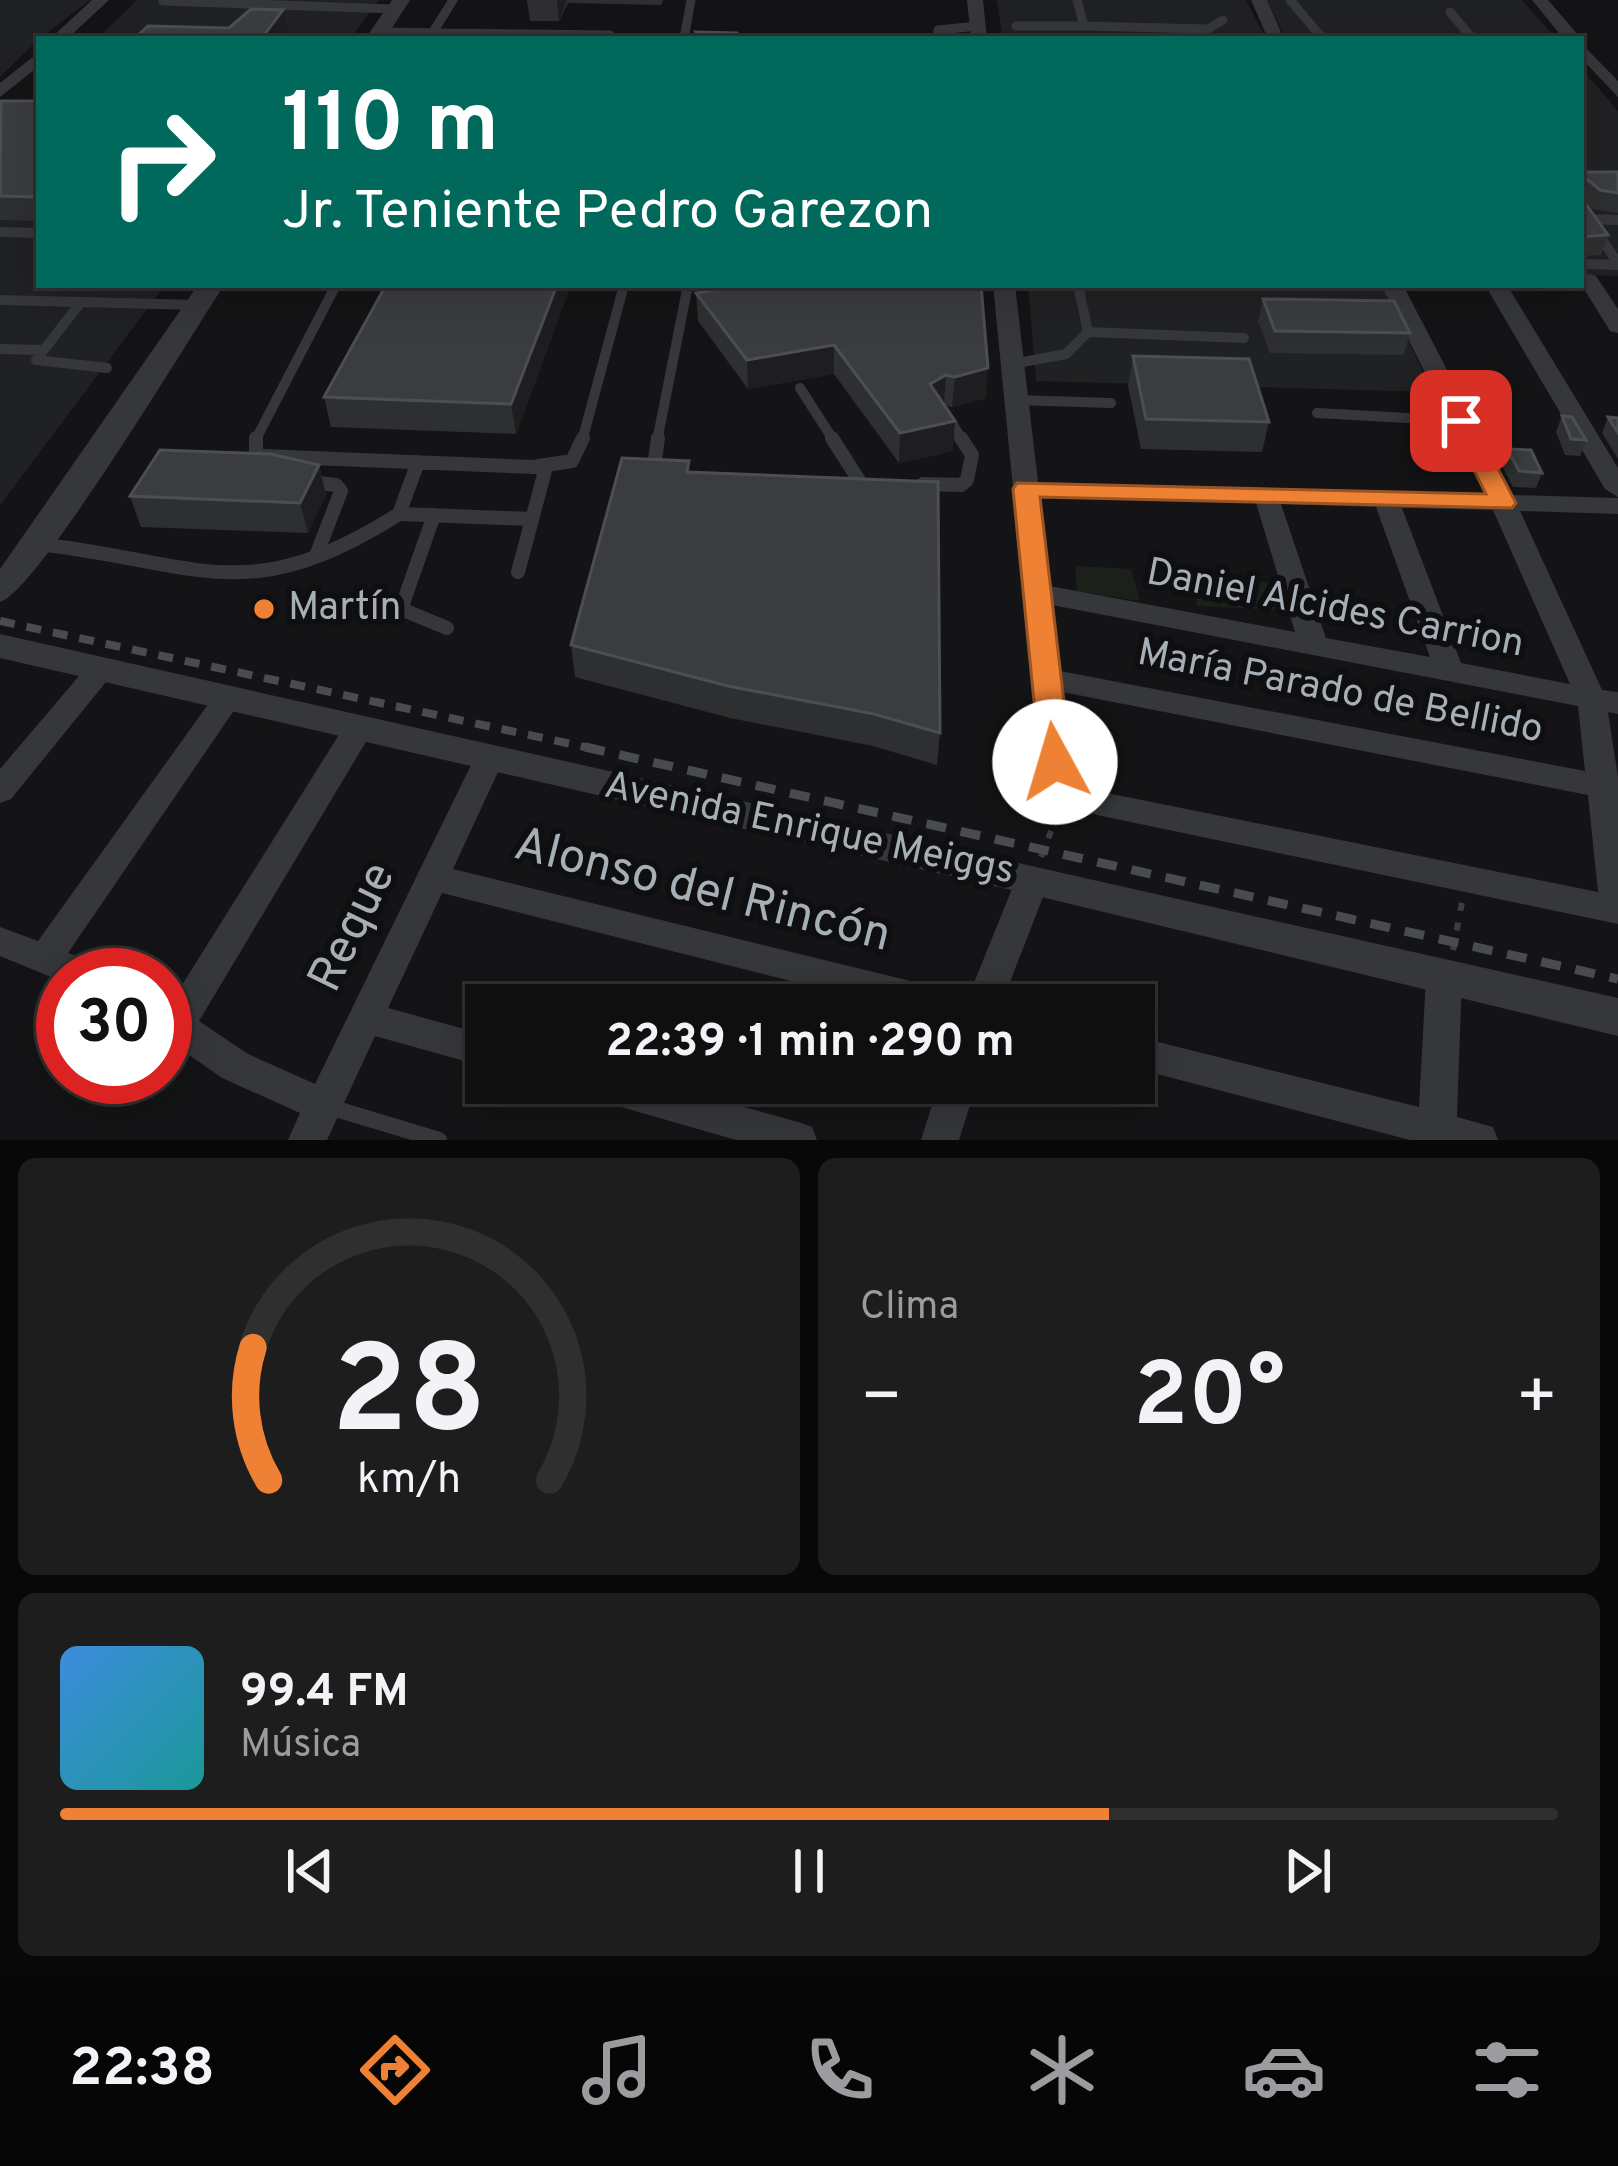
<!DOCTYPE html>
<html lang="es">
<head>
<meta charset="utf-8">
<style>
  :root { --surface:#0f0f10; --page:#1d1d1e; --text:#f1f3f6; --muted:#9b9c9f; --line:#2f2f30; --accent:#ee8134 }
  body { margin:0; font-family:Overpass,sans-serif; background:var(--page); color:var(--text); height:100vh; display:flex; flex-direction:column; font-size:45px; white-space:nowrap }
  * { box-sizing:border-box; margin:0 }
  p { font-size:39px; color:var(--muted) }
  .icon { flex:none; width:66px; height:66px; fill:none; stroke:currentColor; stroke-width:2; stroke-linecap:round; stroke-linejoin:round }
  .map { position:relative; height:1140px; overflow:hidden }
  .drawer { display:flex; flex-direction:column; gap:18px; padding:18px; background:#080809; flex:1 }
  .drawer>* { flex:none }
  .hud { position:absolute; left:36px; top:36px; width:1548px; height:252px; border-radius:0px; box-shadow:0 12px 48px #0002,0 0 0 3px var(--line); background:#00695c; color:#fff; overflow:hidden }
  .speed { position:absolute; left:36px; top:948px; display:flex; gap:24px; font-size:60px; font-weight:700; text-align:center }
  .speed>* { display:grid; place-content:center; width:156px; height:156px; border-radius:50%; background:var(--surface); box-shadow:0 12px 48px #0002,0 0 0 3px var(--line); line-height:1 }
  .speed .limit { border:18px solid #d22; background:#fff; color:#111 }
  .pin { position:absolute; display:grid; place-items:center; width:102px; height:102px; color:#fff; margin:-51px; border-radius:24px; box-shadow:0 6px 18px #0006 }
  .me { position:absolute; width:132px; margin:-66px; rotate:354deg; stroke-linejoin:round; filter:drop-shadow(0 0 9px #0008) }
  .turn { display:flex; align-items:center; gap:42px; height:252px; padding:0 48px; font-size:54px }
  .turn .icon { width:156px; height:156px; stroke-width:2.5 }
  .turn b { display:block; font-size:84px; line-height:102px }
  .big { font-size:90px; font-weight:700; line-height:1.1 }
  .drawer .tile { flex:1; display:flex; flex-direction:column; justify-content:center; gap:18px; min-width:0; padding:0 42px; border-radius:18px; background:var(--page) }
  .drawer .dial { align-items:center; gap:0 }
  .dial svg { height:312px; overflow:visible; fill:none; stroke:var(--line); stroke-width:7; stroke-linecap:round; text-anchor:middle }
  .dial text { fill:var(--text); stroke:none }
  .song { display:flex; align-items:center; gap:36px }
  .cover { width:144px; height:144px; border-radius:18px; background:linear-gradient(135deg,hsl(210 70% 55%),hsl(180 70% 35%)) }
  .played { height:12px; border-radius:6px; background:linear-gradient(90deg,var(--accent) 70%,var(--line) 70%) }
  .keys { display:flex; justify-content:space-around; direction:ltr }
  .heat { display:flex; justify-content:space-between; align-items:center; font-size:66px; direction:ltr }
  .drawer .tiles { flex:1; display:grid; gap:18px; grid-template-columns:1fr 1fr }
  .tile:last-child { grid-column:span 2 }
  .trip { position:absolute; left:465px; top:984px; width:690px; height:120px; border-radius:0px; background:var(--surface); box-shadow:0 12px 48px #0002,0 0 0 3px var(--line); font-weight:700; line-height:120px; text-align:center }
  .tab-bar { display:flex; height:192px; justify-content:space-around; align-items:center; background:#060606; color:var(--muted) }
  .tab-bar .icon { width:84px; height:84px }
  .tab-bar .current { color:var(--accent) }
  .tab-bar b { font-size:54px; color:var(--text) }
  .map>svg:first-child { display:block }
  .built { fill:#202123 }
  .green { fill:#1b211a }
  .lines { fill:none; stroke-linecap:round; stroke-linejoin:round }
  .path { stroke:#3b3f42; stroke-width:6; stroke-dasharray:8 12; stroke-linecap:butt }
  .service-far3 { stroke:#35373b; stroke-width:9 }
  .service-far2 { stroke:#35373b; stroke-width:10 }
  .service-far1 { stroke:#35373b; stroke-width:14 }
  .service { stroke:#35373b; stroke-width:16 }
  .minor { fill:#35373b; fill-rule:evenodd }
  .tertiary { fill:#35373b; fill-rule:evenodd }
  .rail-far1 { stroke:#484c50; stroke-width:8; stroke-dasharray:15 12; stroke-linecap:butt }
  .rail { stroke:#484c50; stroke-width:9; stroke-dasharray:20 15; stroke-linecap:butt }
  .wall { fill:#2d2f31 }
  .shaded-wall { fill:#1e1e20 }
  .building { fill:#3a3c3f; stroke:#4b4e52; stroke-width:3 }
  .route { fill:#ee8134; stroke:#9b5422; stroke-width:3 }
  .poi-dot { fill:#ee8134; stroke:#0f0f11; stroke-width:4.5 }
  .labels { text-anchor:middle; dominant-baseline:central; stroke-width:12; stroke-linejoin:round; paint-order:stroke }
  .poi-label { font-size:39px; fill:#a6afb6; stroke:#0f0f11; text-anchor:start }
  .street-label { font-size:39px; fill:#a6afb6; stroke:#0f0f11 }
  .near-street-label { font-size:48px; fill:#a6afb6; stroke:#0f0f11 }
</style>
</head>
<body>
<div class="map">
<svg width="1618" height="1140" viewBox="0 0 1618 1140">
  <rect width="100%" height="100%" fill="#141416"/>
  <path class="built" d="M0,0H90L39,39L0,77Z
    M137,0H379L350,39H97Z
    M997,0H1246L1266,39L1002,35Z
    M1267,0H1522L1556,39H1286Z
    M1581,68L1618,111V276L1581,275Z
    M39,97V285H165L0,505V135Z
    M1028,285H1381L1433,392L1036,381Z"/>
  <path class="green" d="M1075,566L1131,569L1140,601L1077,591Z
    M1192,579L1276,583L1282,610L1197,606Z"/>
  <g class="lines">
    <path class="path" d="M1041,857L1059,811
      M1453,950L1462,902"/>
    <path class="service-far3" d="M1290,0L1323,39
      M163,1L395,9
      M1450,12L1473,39
      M1016,26H1084L1077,0
      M1084,26L1208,29L1223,20
      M379,32L610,35
      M433,32L453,0
      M684,39L691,0
      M937,39L938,30L978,26"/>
    <path class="service-far2" d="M1581,209L1618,263
      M1587,219L1618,220
      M0,232L39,233
      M1581,264L1618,265
      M1078,285L1088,332
      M0,300L198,305
      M81,302L36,360L107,368
      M0,349L42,350
      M1012,364L1066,354L1088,332L1244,338
      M800,388L834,441
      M1016,400L1111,403
      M1317,413L1461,421
      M946,414L963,441
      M255,441L336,285
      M582,441L624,285
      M657,441L688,285"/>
    <path class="service-far1" d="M256,438V453L262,456L533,467L572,461L583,438
      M658,438L654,467L661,470
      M832,438L860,482
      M310,482L336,485L341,491L316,556
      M923,484L961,485L967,480L972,455L961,438
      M399,514L532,519
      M434,515L401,609L447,628
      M38,544C199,562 245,611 399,514L418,462
      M518,572L546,467"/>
    <path class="service" d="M323,1105L439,1140"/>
    <path class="minor" d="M92,0H109L67,39H50Z
      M967,0H983L987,39H971Z
      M1251,0H1267L1284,39H1268Z
      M1532,0H1548L1579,36L1581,39H1564Z
      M1581,43L1618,81V97L1581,58Z
      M39,52V66L0,97V83Z
      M1589,274L1596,276L1618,309V333L1610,331L1581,284L1582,276Z
      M993,285H1015L1038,482L1486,494L1381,285H1403L1512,495L1618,498V514L1520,511L1602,690L1618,692V714L1608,712L1618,777V924L1097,815L1056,799L1040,762ZM1039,497L1256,503L1295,632L1050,586ZM1281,504L1376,507L1430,657L1326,638ZM1402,508L1493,510L1570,684L1461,663ZM1052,605L1578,706L1585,771L1060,671ZM1062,692L1588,795L1598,892L1102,792L1079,783L1070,762Z
      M1485,285H1507L1618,468V497L1605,489Z
      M100,660L110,663L115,670L110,677L11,799L0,803V769L90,663Z
      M227,689L237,692L242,699L237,706L68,953L97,964L102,975H63V982L0,956V927L38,941L217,692Z
      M358,719L369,722L373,730L199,1021L248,1054L315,1084L474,759L478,751H500L504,759L453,869L947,990L960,994L965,1005H886L442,893L388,1008L486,1035V1067L375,1036L327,1140H288L300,1113L222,1078L165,1038V1002L170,1004L347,722Z
      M1033,866L1045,870L1050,879L1001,1005H965L1016,879L1021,870Z
      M1444,962L1457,966L1462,977L1457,1117L1493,1127L1498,1140H1410L1134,1068V1036L1419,1107L1426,977L1431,966Z
      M578,1083H657L798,1122L812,1127L817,1140H736L597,1100L584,1095Z
      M939,1083H977L959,1140H921Z"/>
    <path class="tertiary" d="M392,0H410L385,39H365Z
      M198,285H224C192,334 37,592 0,602V569Z
      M0,634L1618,998V1036L1033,895L0,658Z"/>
    <path class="rail-far1" d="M0,621L599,750"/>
    <path class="rail" d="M585,747L1618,979"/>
  </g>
  <path class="wall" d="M527,0H663L661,5L568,3L559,21H530Z
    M39,101V221L0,220V102Z
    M1581,172H1618V213L1593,209L1585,203L1608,235L1601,255L1581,256Z
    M386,285H571L516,434L331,427L324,397Z
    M716,285H981L986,398L952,407L944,405L953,451L899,463L834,374L748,389L698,321L696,293L718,289Z
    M1263,299L1410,333L1404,355L1270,353L1258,321Z
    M1133,356L1269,422L1262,452L1141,449L1128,385Z
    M1562,416L1586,440L1580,456L1565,455L1556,432Z
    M1608,417L1618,433V459L1602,433Z
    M1507,449L1542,473L1536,488L1513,487L1501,464Z
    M319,465L326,495L308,533L141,527L130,496Z
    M690,472L940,733L937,765L873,746L730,718L575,677L571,645Z"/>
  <path class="shaded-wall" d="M557,0H567L559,21Z
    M283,10L288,33L283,39H261Z
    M1588,180L1581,200V184Z
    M557,285H571L516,434L511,404Z
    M834,345V374L748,389L747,360Z
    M988,368L986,398L952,407L955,377Z
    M946,375L944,404L930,384Z
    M955,421L953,451L899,463L900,433Z
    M319,465L326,495L308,533L300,503Z"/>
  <path class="building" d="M251,9L283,10L261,39H134L148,26L229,28Z
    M696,32L737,33L741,39H701Z
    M1,101H39V197L0,196Z
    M1581,172H1618V193L1600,190L1588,180L1581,184Z
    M1581,197L1608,235L1581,237Z
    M386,285H557L511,404L324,397Z
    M731,285H981L988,368L955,377L946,375L930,384L955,421L900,433L834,345L747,360L696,293L732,287Z
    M1263,299L1394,301L1410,333L1275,331Z
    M1133,356L1249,359L1269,422L1146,419Z
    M1562,416L1572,417L1586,440L1571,439Z
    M1608,417L1618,418V433Z
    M1507,449L1531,450L1542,473L1519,471Z
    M160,450L271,454L319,465L300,503L130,496Z
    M622,458L689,461L687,472L938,482L940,733L874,714L728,686L571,645Z"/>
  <path class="route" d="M1461,413L1473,421L1516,503L1512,508L1040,497L1071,762L1066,770H1044L1040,762L1013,489L1017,483L1486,494L1449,421Z"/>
  <circle class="poi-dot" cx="264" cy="609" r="12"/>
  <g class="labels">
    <g class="poi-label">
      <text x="288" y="609">Martín</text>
    </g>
    <g class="street-label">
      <text transform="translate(1335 610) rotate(11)">Daniel Alcides Carrion</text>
      <text transform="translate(1340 693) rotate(11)">María Parado de Bellido</text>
      <text transform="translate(809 830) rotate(12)">Avenida Enrique Meiggs</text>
    </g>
    <g class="near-street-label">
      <text transform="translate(702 892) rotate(14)">Alonso del Rincón</text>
      <text transform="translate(354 928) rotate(-64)">Reque</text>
    </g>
  </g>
</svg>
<div class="speed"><div class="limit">30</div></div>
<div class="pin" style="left:1461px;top:421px;background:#d93025"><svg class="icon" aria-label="arrive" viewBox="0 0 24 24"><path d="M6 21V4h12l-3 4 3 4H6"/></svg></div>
<svg class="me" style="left:1055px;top:762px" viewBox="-20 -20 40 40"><circle r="19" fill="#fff"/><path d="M0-13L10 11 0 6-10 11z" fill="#ee8134"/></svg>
<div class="trip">22:39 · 1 min · 290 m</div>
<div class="hud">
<div class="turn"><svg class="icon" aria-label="right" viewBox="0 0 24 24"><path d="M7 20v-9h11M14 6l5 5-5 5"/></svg><div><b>110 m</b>Jr. Teniente Pedro Garezon</div></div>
</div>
</div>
<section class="drawer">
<div class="tiles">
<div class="tile dial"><svg viewBox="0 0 100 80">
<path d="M14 69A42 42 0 1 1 86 69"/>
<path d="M14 69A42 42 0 0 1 10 35" stroke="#ee8134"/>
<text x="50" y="56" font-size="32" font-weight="700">28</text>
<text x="50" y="72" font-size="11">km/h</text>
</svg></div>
<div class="tile"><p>Clima</p>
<div class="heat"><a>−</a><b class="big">20°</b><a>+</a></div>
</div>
<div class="tile">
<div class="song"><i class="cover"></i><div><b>99.4 FM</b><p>Música</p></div></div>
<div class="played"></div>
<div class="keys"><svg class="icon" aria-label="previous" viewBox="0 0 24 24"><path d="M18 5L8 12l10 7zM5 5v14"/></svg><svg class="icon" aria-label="pause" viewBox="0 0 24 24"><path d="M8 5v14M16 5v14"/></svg><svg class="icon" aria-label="next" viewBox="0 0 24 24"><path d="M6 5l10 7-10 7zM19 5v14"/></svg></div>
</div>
</div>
</section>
<nav class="tab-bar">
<b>22:38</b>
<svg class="icon current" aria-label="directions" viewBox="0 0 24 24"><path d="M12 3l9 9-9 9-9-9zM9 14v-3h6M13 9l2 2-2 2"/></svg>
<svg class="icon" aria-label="music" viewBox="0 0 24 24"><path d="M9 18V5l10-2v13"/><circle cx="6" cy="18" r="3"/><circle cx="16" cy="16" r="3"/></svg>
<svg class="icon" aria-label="phone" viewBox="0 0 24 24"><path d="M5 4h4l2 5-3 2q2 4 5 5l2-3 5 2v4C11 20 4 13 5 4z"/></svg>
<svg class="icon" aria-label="climate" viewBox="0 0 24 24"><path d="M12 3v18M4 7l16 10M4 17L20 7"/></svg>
<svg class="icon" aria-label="car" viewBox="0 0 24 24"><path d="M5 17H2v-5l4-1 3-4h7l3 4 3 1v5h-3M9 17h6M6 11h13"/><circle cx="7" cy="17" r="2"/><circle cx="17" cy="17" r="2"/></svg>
<svg class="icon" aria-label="filters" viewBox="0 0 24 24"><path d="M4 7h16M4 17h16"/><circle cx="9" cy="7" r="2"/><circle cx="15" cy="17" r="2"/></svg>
</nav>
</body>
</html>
